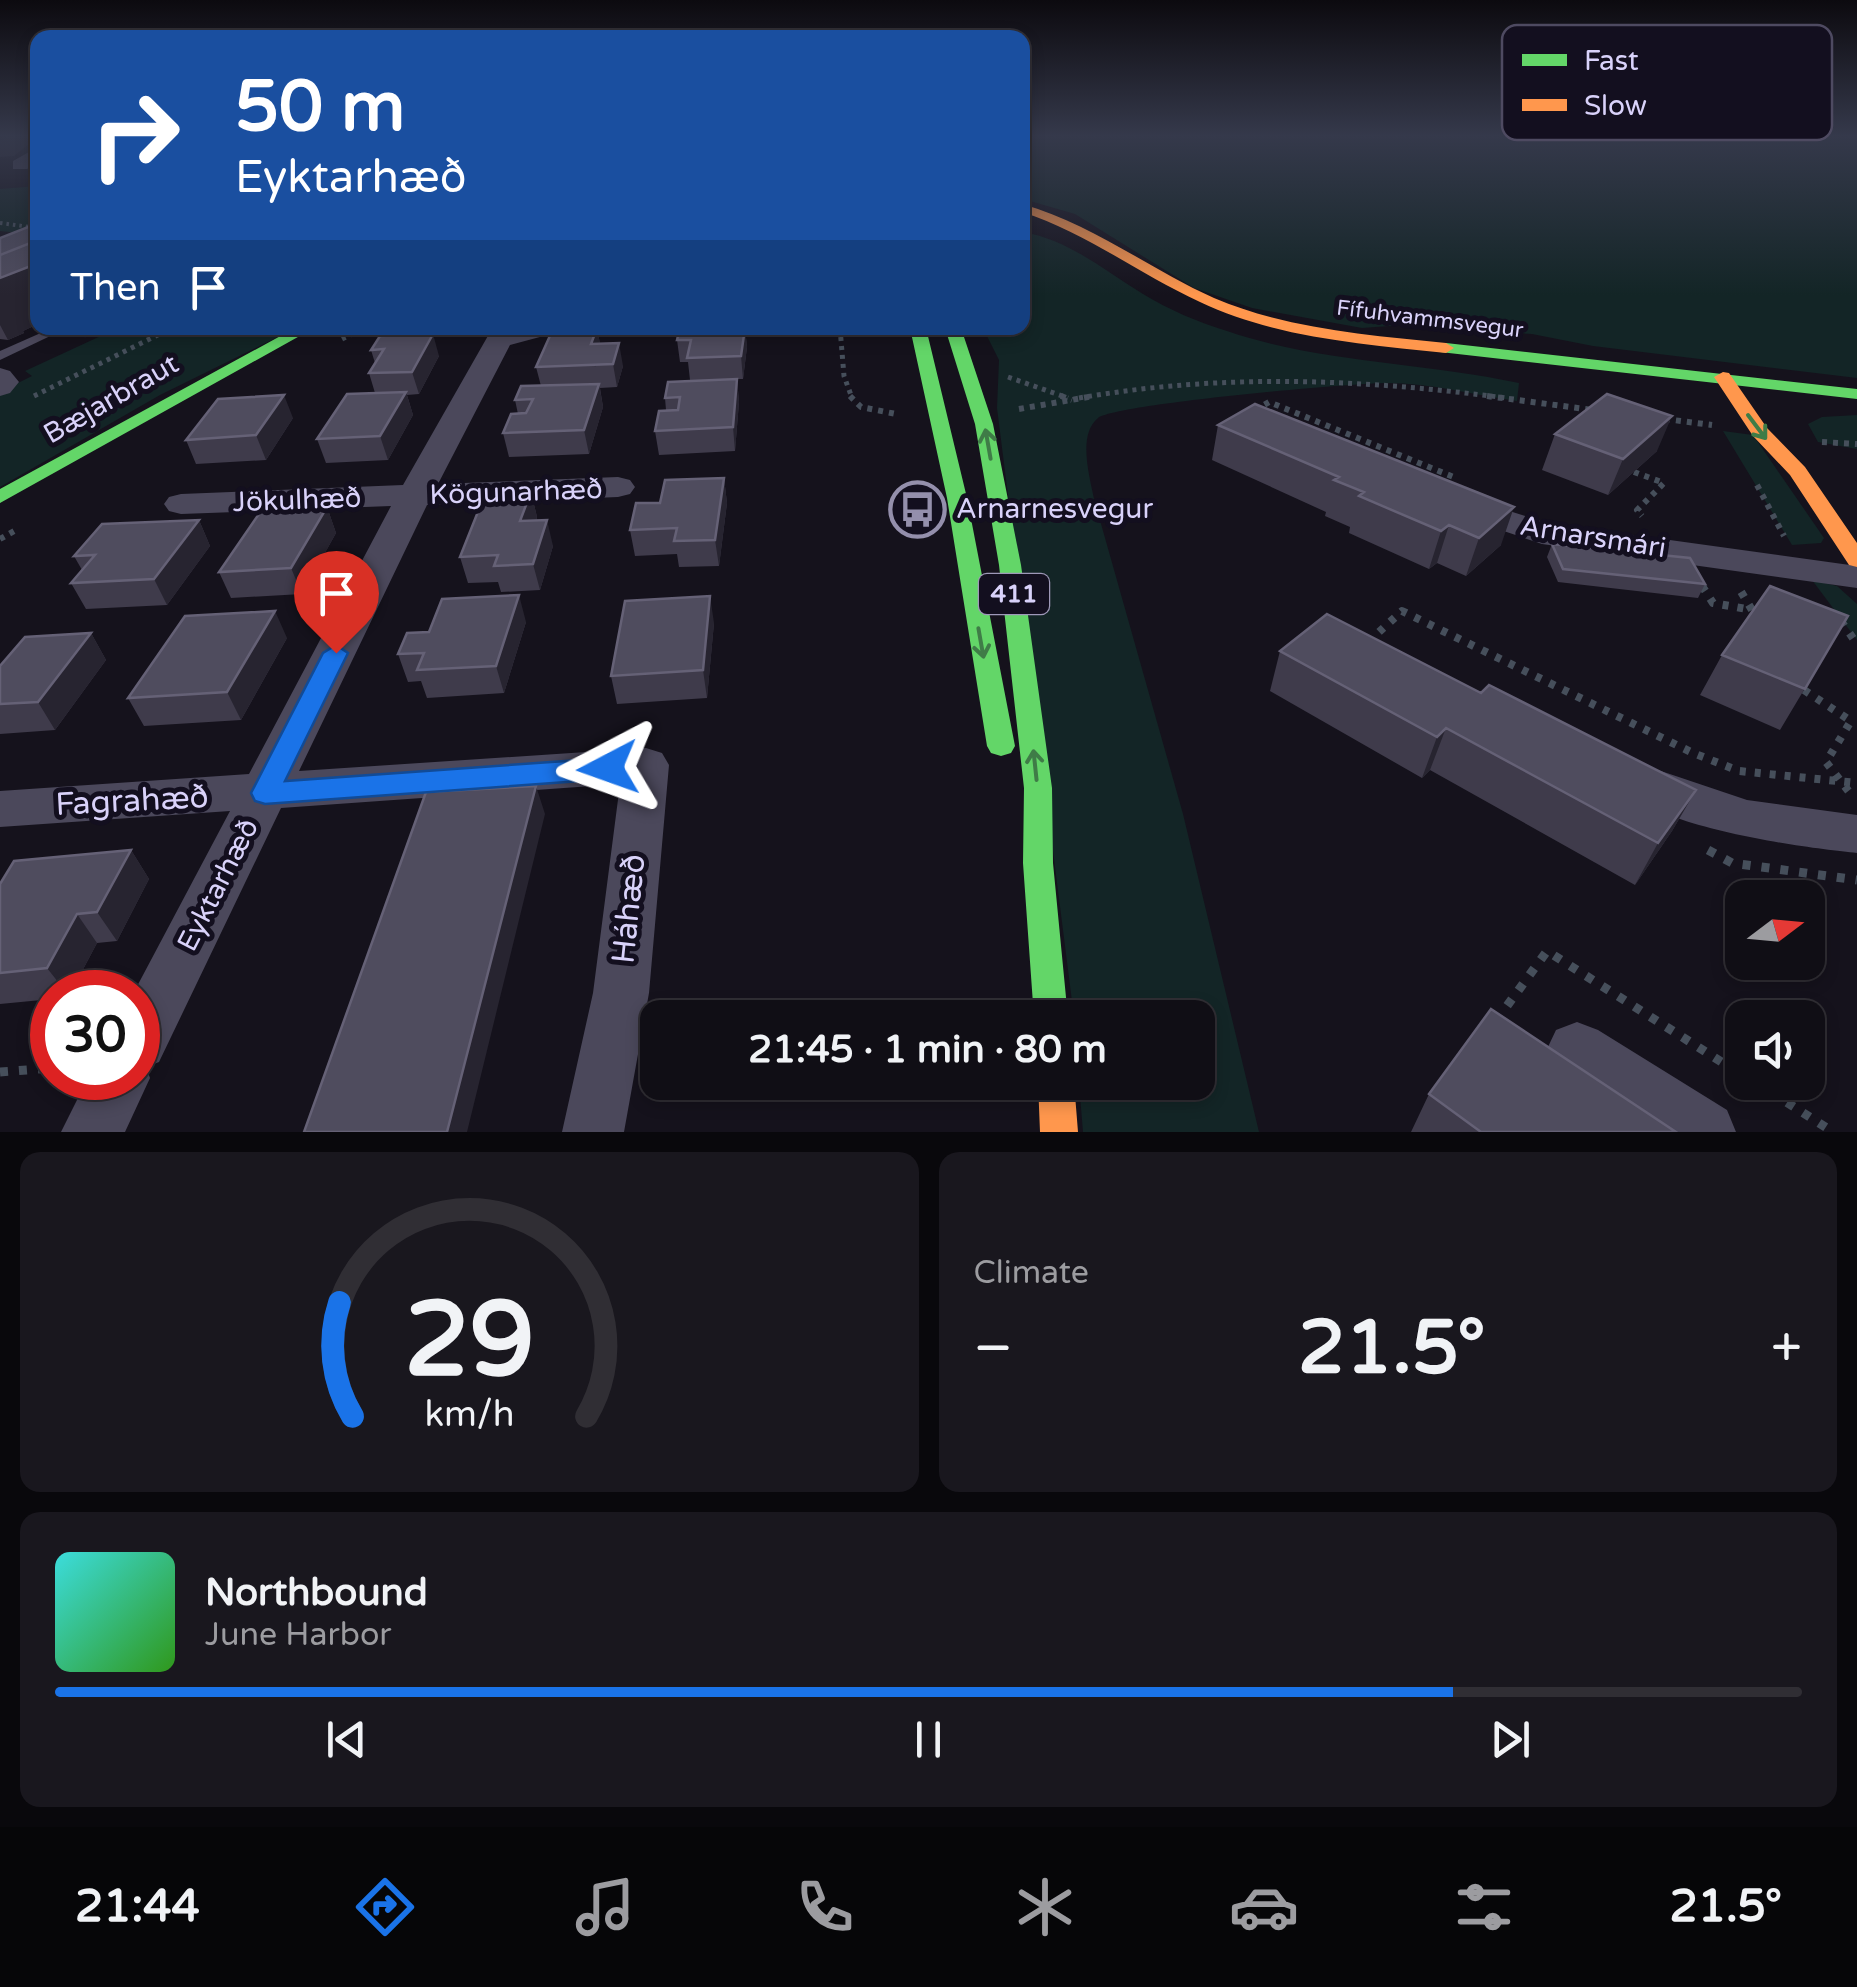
<!DOCTYPE html>
<html lang="en">
<head>
<meta charset="utf-8">
<style>
  :root { --surface:#100e15; --page:#19171e; --text:#f1f3f6; --muted:#9c9ca0; --line:#302e34; --accent:#1a73e8 }
  body { margin:0; font-family:"Varela Round",sans-serif; background:var(--page); color:var(--text); height:100vh; display:flex; flex-direction:column; font-size:38px; white-space:nowrap }
  * { box-sizing:border-box; margin:0 }
  p { font-size:32px; color:var(--muted) }
  .icon { flex:none; width:55px; height:55px; fill:none; stroke:currentColor; stroke-width:2; stroke-linecap:round; stroke-linejoin:round }
  .map { position:relative; height:1132px; overflow:hidden }
  .side { display:flex; flex-direction:column; gap:20px; padding:20px; background:#09080c; flex:1 }
  .side>* { flex:none }
  .guide { position:absolute; left:30px; top:30px; width:1000px; height:305px; border-radius:20px; box-shadow:0 5px 15px #0003,0 0 0 2px var(--line); background:#1a4fa0; color:#fff; overflow:hidden }
  .needle { width:65px; rotate:74deg }
  .tools { position:absolute; left:1725px; top:880px; display:grid; gap:20px }
  .tools a { display:grid; place-items:center; width:100px; height:100px; border-radius:20px; background:var(--surface); box-shadow:0 5px 15px #0003,0 0 0 2px var(--line); font-size:50px }
  .speed { position:absolute; left:30px; top:970px; display:flex; gap:20px; font-size:50px; font-weight:700; text-align:center }
  .speed>* { display:grid; place-content:center; width:130px; height:130px; border-radius:50%; background:var(--surface); box-shadow:0 5px 15px #0003,0 0 0 2px var(--line); line-height:1 }
  .speed .limit { border:15px solid #d22; background:#fff; color:#111 }
  .pin { position:absolute; display:grid; place-items:center; width:85px; height:85px; color:#fff; margin:-102px -42px; border-radius:50% 50% 50% 0; rotate:-45deg; box-shadow:0 0 10px #0007 }
  .pin .icon { rotate:45deg }
  .me { position:absolute; width:110px; margin:-55px; rotate:266deg; stroke-linejoin:round; filter:drop-shadow(0 0 8px #0008) }
  .turn { display:flex; align-items:center; gap:35px; height:210px; padding:0 40px; font-size:45px }
  .turn .icon { width:130px; height:130px; stroke-width:2.5 }
  .turn b { display:block; font-size:70px; line-height:85px }
  .then { display:flex; align-items:center; height:95px; padding:0 40px; background:#0003; gap:20px; font-size:38px }
  .big { font-size:75px; font-weight:800; line-height:1.1 }
  .side .tile { flex:1; display:flex; flex-direction:column; justify-content:center; gap:15px; min-width:0; padding:0 35px; border-radius:20px; background:var(--page) }
  .side .dial { align-items:center; gap:0 }
  .dial svg { height:260px; overflow:visible; fill:none; stroke:var(--line); stroke-width:7; stroke-linecap:round; text-anchor:middle }
  .dial text { fill:var(--text); stroke:none }
  .song { display:flex; align-items:center; gap:30px }
  .cover { width:120px; height:120px; border-radius:15px; background:linear-gradient(135deg,hsl(180 70% 55%),hsl(110 70% 35%)) }
  .played { height:10px; border-radius:5px; background:linear-gradient(90deg,var(--accent) 80%,var(--line) 80%) }
  .keys { display:flex; justify-content:space-around; direction:ltr }
  .heat { display:flex; justify-content:space-between; align-items:center; font-size:55px; direction:ltr }
  .side .tiles { flex:1; display:grid; gap:20px; grid-template-columns:1fr 1fr }
  .tile:last-child { grid-column:span 2 }
  .trip { position:absolute; left:640px; top:1000px; width:575px; height:100px; border-radius:20px; background:var(--surface); box-shadow:0 5px 15px #0003,0 0 0 2px var(--line); font-weight:800; line-height:100px; text-align:center }
  .dock { display:flex; height:160px; justify-content:space-around; align-items:center; background:#060608; color:var(--muted) }
  .dock .icon { width:70px; height:70px }
  .dock .on { color:var(--accent) }
  .dock b { font-size:45px; color:var(--text) }
  .map>svg:first-child { display:block }
  .green { fill:#132526 }
  .lines { fill:none; stroke-linecap:round; stroke-linejoin:round }
  .path-far4 { stroke:#464f5b; stroke-width:4; stroke-dasharray:2.5 4; stroke-linecap:butt }
  .path-far3 { stroke:#464f5b; stroke-width:5; stroke-dasharray:4 5; stroke-linecap:butt }
  .path-far2 { stroke:#464f5b; stroke-width:6; stroke-dasharray:5 6; stroke-linecap:butt }
  .path-far1 { stroke:#464f5b; stroke-width:8; stroke-dasharray:6 9; stroke-linecap:butt }
  .path { stroke:#464f5b; stroke-width:9; stroke-dasharray:8 11; stroke-linecap:butt }
  .lane { fill:#4b485b; fill-rule:evenodd }
  .street { fill:#4b485b; fill-rule:evenodd }
  .fast { fill:#63d668; fill-rule:evenodd }
  .slow { fill:#ff974d; fill-rule:evenodd }
  .wall { fill:#3f3b4b }
  .shaded-wall { fill:#272430 }
  .building { fill:#4f4c5e; stroke:#656176; stroke-width:2.5 }
  .oneway { stroke:#3f7c47 }
  .route { fill:#1a73e8; stroke:#114b97; stroke-width:2.5 }
  .labels { text-anchor:middle; dominant-baseline:central; stroke-width:10; stroke-linejoin:round; paint-order:stroke }
  .far-street-label { font-size:22px; fill:#d9d2fa; stroke:#130f1f }
  .shield { fill:#130f1f; stroke:#9e98b8; stroke-width:2.5 }
  .shield-label { font-size:25px; font-weight:bold; fill:#d9d2fa }
  .street-label { font-size:28px; fill:#d9d2fa; stroke:#130f1f }
  .poi-label { font-size:28px; fill:#d9d2fa; stroke:#130f1f; text-anchor:start }
  .near-street-label { font-size:32px; fill:#d9d2fa; stroke:#130f1f }
  .key { fill:#130f1f; stroke:#4e4a61; stroke-width:2.5 }
  .key-label { font-size:28px; fill:#d9d2fa }
</style>
</head>
<body>
<div class="map">
<svg width="1857" height="1132" viewBox="0 0 1857 1132">
  <rect width="100%" height="100%" fill="#15121c"/>
  <path class="green" d="M1023,137H1857V378L1593,346L1532,334L1403,325L1362,328L1252,308L1194,288L1075,214L1023,199Z
    M37,186V235L0,231V189Z
    M1023,232C1069,240 1104,270 1143,294C1169,310 1198,322 1227,331C1321,363 1422,362 1519,383L1517,401C1475,395 1430,383 1387,383C1351,383 1117,404 1098,418C1077,435 1090,477 1094,499L1183,814L1259,1132H1083L1079,1083L1198,1082V1018L1074,1017L997,408L999,360L983,328H1022Z
    M118,328H296L160,395L0,487V392L32,376L25,371Z
    M1857,415V449L1818,442L1808,424L1822,417Z
    M1723,431L1753,435L1824,538L1821,543L1792,545Z
    M1812,580L1837,586L1857,604V640Z"/>
  <g class="lines">
    <path class="path-far4" d="M0,223L38,228"/>
    <path class="path-far3" d="M840,328L844,376L852,398
      M84,335L101,328
      M342,339L364,328
      M1008,377L1068,398
      M34,396L172,328
      M1079,398C1224,373 1361,379 1506,398"/>
    <path class="path-far2" d="M850,396L861,407L896,414
      M1061,396L1072,400
      M1487,396L1593,410
      M1019,409L1094,396
      M1255,410L1269,402L1456,478
      M1665,419L1712,425
      M1822,442L1857,444
      M1634,472L1664,483L1637,510L1642,516
      M1757,485L1784,536
      M0,539L16,530"/>
    <path class="path-far1" d="M1702,586L1713,603L1752,610L1740,590
      M1841,621L1857,644
      M1368,642L1402,611L1693,753L1739,771L1857,783
      M1804,690L1851,721L1826,762L1853,797"/>
    <path class="path" d="M1708,850L1732,863L1857,880
      M1496,1021L1547,951L1742,1075
      M0,1072L52,1068
      M1755,1082L1833,1132"/>
    <path class="lane" d="M52,328H67L0,360V351Z"/>
    <path class="street" d="M38,147V162L27,169H13V161Z
      M514,328H555L551,334L510,345L438,484L618,477L630,480L635,487L630,494L618,497L427,505L299,771L646,748L662,753L669,765L649,993L624,1132H562L593,993L620,784L281,808L159,1062L146,1067L150,1078L125,1132H61L88,1078H138V992H134L230,811L0,827V791L249,774L391,506L181,514L169,511L164,504L169,497L181,494L403,485L489,334Z
      M0,368L10,371L19,382L10,393L0,396Z
      M1462,496L1547,523L1857,566V588L1542,544L1450,513L1445,506L1450,499Z
      M1643,765L1747,800L1857,815V853C1806,848 1645,827 1619,782L1626,770Z
      M1577,1022L1598,1030L1727,1110L1736,1132H1650L1556,1068L1547,1049L1556,1030Z"/>
    <path class="fast" d="M295,328H314L0,503V489Z
      M910,328H926L967,498L1015,746L1011,753L1001,756L991,753L987,746L947,498Z
      M945,328H961L993,424L1021,565L1052,788L1053,863L1068,1018H1034L1023,863L1024,788L999,565L975,424Z
      M1446,343L1857,389V399L1440,352V344Z"/>
    <path class="slow" d="M1022,204C1093,224 1149,269 1214,298C1287,329 1368,335 1446,343L1454,348L1446,353C1363,344 1276,338 1200,302C1139,274 1087,233 1022,212Z
      M1723,372L1729,373L1767,428L1805,467L1857,543V567L1849,565L1790,475L1753,436L1714,377Z
      M1038,1082H1074L1078,1132H1040Z"/>
  </g>
  <path class="wall" d="M38,223V324L23,331L24,333L8,340L0,339V238Z
    M431,328H481L478,332L433,333Z
    M597,328L600,344L623,366L617,387L600,388L603,407L589,454L509,457L503,433L518,414L515,400L541,386L536,367Z
    M745,328L747,347L743,379H737L739,402L735,451L659,455L655,431L666,410L665,398L690,380L688,362H680L677,340Z
    M380,336L439,356L419,394L407,395L413,415L388,460L326,463L317,439L375,393L369,373L375,363L371,350Z
    M293,418L266,460L196,464L186,440Z
    M1218,425L1501,545L1466,576L1437,563L1429,569L1349,533L1350,527L1325,516L1326,512L1212,460Z
    M1555,434L1657,451L1608,495L1542,470Z
    M724,478L727,503L719,566L679,567L677,554L635,556L630,530L660,503Z
    M531,492L537,517L536,521L553,546L540,590L501,592L498,582L468,583L460,557Z
    M327,507L336,533L302,594L231,598L219,572Z
    M199,520L210,546L167,605L86,609L71,583L82,570L74,556Z
    M1552,544L1705,584L1698,598L1558,582L1547,557Z
    M1848,616L1780,730L1700,695L1722,655Z
    M526,622L504,693L427,698L421,681L408,682L398,654Z
    M714,623L707,698L617,704L611,676Z
    M91,633L106,660L55,730L0,734V666Z
    M287,638L241,720L144,726L128,698Z
    M1280,651L1481,693L1696,790L1672,831L1635,885L1430,770L1422,778L1270,691Z
    M131,850L149,879L117,941L97,943L71,992H52V999L0,1004V884Z
    M1429,1094L1676,1132H1411Z"/>
  <path class="shaded-wall" d="M9,137H34L35,139L14,156L0,157V140Z
    M0,260L28,267L38,288V324L23,331L24,333L8,340L0,325Z
    M597,328L601,349L595,367L591,344Z
    M745,328L747,347L743,379L741,356Z
    M433,334L439,356L419,394L412,372Z
    M619,343L623,366L617,387L613,364Z
    M737,379L739,402L735,451L733,427Z
    M599,384L603,407L589,454L584,430Z
    M406,392L413,415L388,460L380,436Z
    M284,395L293,418L266,460L256,435Z
    M1672,416L1657,451L1608,495L1623,459Z
    M724,478L727,503L719,566L715,540Z
    M531,492L537,517L527,547L520,521Z
    M327,507L336,533L302,594L291,568Z
    M1514,507L1501,545L1466,576L1479,538Z
    M199,520L210,546L167,605L154,579Z
    M547,520L553,546L540,590L533,564Z
    M1449,525L1437,563L1429,569L1441,531Z
    M519,595L526,622L504,693L496,666Z
    M710,596L714,623L707,698L703,670Z
    M275,611L287,638L241,720L227,692Z
    M91,633L106,660L55,730L38,702Z
    M1446,728L1430,770L1422,778L1437,737Z
    M536,786L545,814L467,1132H447Z
    M1696,790L1672,831L1635,885L1658,843Z
    M131,850L149,879L117,941L97,912Z
    M77,914L97,943L71,992H66L47,968Z"/>
  <path class="building" d="M38,223V240L0,255V238Z
    M38,240V268L28,267L0,278V255Z
    M597,328L591,344L619,343L613,364L536,367L553,329Z
    M680,328H745L741,356L687,358L691,340H677Z
    M433,334L412,372L369,373L384,349L371,350L380,336Z
    M737,379L733,427L655,431L659,411L678,410L680,397L665,398L668,382Z
    M599,384L584,430L503,433L511,414L526,413L533,399L515,400L521,386Z
    M406,392L380,436L317,439L347,394Z
    M1607,394L1672,416L1623,459L1555,434Z
    M284,395L256,435L186,440L218,399Z
    M1255,404L1514,507L1479,538L1449,525L1441,531L1359,496L1364,492L1334,480L1339,477L1218,425Z
    M724,478L715,540L674,541L677,528L630,530L636,503H660L665,480Z
    M531,492L520,521L547,520L533,564L494,566L498,555L460,557L485,494Z
    M327,507L291,568L219,572L261,511Z
    M199,520L154,579L71,583L95,555L74,556L102,524Z
    M1552,544L1690,558L1705,584L1563,569Z
    M1770,586L1848,616L1805,689L1722,655Z
    M519,595L496,666L417,670L424,653L398,654L407,633L429,632L442,599Z
    M710,596L703,670L611,676L625,601Z
    M275,611L227,692L128,698L185,616Z
    M1327,614L1481,693L1489,685L1696,790L1658,843L1446,728L1437,737L1280,651Z
    M91,633L38,702L0,704V666L25,637Z
    M536,786L447,1132H304L426,792Z
    M131,850L97,912L77,914L47,968L0,973V884L14,861Z
    M1491,1009L1676,1132H1481L1429,1094Z"/>
  <defs><path id="oneway-shaft" d="M-6 0H5M1.5-3L5.5 0L1.5 3" fill="none" stroke-width="1.6" stroke-linecap="round" stroke-linejoin="round" transform="scale(2.5)"/></defs>
  <g class="oneway">
    <use href="#oneway-shaft" transform="translate(1757 427) rotate(53)"/>
    <use href="#oneway-shaft" transform="translate(988 444) rotate(-100)"/>
    <use href="#oneway-shaft" transform="translate(981 643) rotate(80)"/>
    <use href="#oneway-shaft" transform="translate(1035 765) rotate(-96)"/>
  </g>
  <linearGradient id="sky" x2="0" y2="1"><stop stop-color="#0c0a0f"/><stop offset="0.46" stop-color="#35394b"/><stop offset="1" stop-color="#35394b" stop-opacity="0"/></linearGradient>
  <rect width="1857" height="295" fill="url(#sky)"/>
  <path class="route" d="M336,645L348,653L285,781L608,758L618,761L623,768L618,776L608,779L265,804L255,801L251,793L323,653Z"/>
  <defs>
    <symbol id="bus-ring" viewBox="-11 -11 22 22"><circle r="9.5" fill="#130f1f" stroke="#948fac" stroke-width="1.5"/><path d="M-5-6H5V4H4V6H2V4H-2V6H-4V4H-5ZM-3.5-4V0h7V-4ZM-3.5 1.2v1.5H-2V1.2ZM2 1.2v1.5H3.5V1.2Z" fill="#948fac"/></symbol>
  </defs>
  <g fill-rule="evenodd">
    <use href="#bus-ring" x="886" y="478" width="63" height="63"/>
  </g>
  <g class="labels">
    <g class="far-street-label">
      <text transform="translate(1430 319) rotate(7)">Fífuhvammsvegur</text>
    </g>
    <rect class="shield" x="979" y="574" width="70" height="40" rx="8"/>
    <g class="shield-label">
      <text x="1014" y="594">411</text>
    </g>
    <g class="street-label">
      <text transform="translate(111 399) rotate(-30)">Bæjarbraut</text>
      <text transform="translate(516 492) rotate(-2)">Kögunarhæð</text>
      <text transform="translate(297 500) rotate(-2)">Jökulhæð</text>
      <text transform="translate(1593 537) rotate(9)">Arnarsmári</text>
      <text transform="translate(218 885) rotate(-63)">Eyktarhæð</text>
    </g>
    <g class="poi-label">
      <text x="956" y="509">Arnarnesvegur</text>
    </g>
    <g class="near-street-label">
      <text transform="translate(132 801) rotate(-3)">Fagrahæð</text>
      <text transform="translate(629 909) rotate(-84)">Háhæð</text>
    </g>
  </g>
  <rect x="1502" y="25" width="330" height="115" rx="15" class="key"/>
  <rect x="1522" y="54" width="45" height="12" fill="#63d668"/>
  <rect x="1522" y="99" width="45" height="12" fill="#ff974d"/>
  <g class="key-label">
    <text x="1584" y="70">Fast</text>
    <text x="1584" y="115">Slow</text>
  </g>
</svg>
<div class="tools">
<a><svg class="needle" viewBox="-14 -14 28 28"><path d="M0-13l5 13h-10z" fill="#e53935"/><path d="M0 13l5-13h-10z" fill="#9c9ca0"/></svg></a>
<a><svg class="icon" aria-label="sound" viewBox="0 0 24 24"><path d="M4 9h4l5-4v14l-5-4H4zM17 9q2 3 0 6"/></svg></a>
</div>
<div class="speed"><div class="limit">30</div></div>
<div class="pin" style="left:336px;top:653px;background:#d93025"><svg class="icon" aria-label="arrive" viewBox="0 0 24 24"><path d="M6 21V4h12l-3 4 3 4H6"/></svg></div>
<svg class="me" style="left:608px;top:768px" viewBox="-20 -20 40 40"><path d="M0-17L14 15 0 8-14 15z" fill="#1a73e8" stroke="#fff" stroke-width="4"/></svg>
<div class="trip">21:45 · 1 min · 80 m</div>
<div class="guide">
<div class="turn"><svg class="icon" aria-label="right" viewBox="0 0 24 24"><path d="M7 20v-9h11M14 6l5 5-5 5"/></svg><div><b>50 m</b>Eyktarhæð</div></div>
<div class="then">Then<svg class="icon" aria-label="arrive" viewBox="0 0 24 24"><path d="M6 21V4h12l-3 4 3 4H6"/></svg></div>
</div>
</div>
<section class="side">
<div class="tiles">
<div class="tile dial"><svg viewBox="0 0 100 80">
<path d="M14 69A42 42 0 1 1 86 69"/>
<path d="M14 69A42 42 0 0 1 10 34" stroke="#1a73e8"/>
<text x="50" y="56" font-size="32" font-weight="700">29</text>
<text x="50" y="72" font-size="11">km/h</text>
</svg></div>
<div class="tile"><p>Climate</p>
<div class="heat"><a>−</a><b class="big">21.5°</b><a>+</a></div>
</div>
<div class="tile">
<div class="song"><i class="cover"></i><div><b>Northbound</b><p>June Harbor</p></div></div>
<div class="played"></div>
<div class="keys"><svg class="icon" aria-label="previous" viewBox="0 0 24 24"><path d="M18 5L8 12l10 7zM5 5v14"/></svg><svg class="icon" aria-label="pause" viewBox="0 0 24 24"><path d="M8 5v14M16 5v14"/></svg><svg class="icon" aria-label="next" viewBox="0 0 24 24"><path d="M6 5l10 7-10 7zM19 5v14"/></svg></div>
</div>
</div>
</section>
<nav class="dock">
<b>21:44</b>
<svg class="icon on" aria-label="directions" viewBox="0 0 24 24"><path d="M12 3l9 9-9 9-9-9zM9 14v-3h6M13 9l2 2-2 2"/></svg>
<svg class="icon" aria-label="music" viewBox="0 0 24 24"><path d="M9 18V5l10-2v13"/><circle cx="6" cy="18" r="3"/><circle cx="16" cy="16" r="3"/></svg>
<svg class="icon" aria-label="phone" viewBox="0 0 24 24"><path d="M5 4h4l2 5-3 2q2 4 5 5l2-3 5 2v4C11 20 4 13 5 4z"/></svg>
<svg class="icon" aria-label="climate" viewBox="0 0 24 24"><path d="M12 3v18M4 7l16 10M4 17L20 7"/></svg>
<svg class="icon" aria-label="car" viewBox="0 0 24 24"><path d="M5 17H2v-5l4-1 3-4h7l3 4 3 1v5h-3M9 17h6M6 11h13"/><circle cx="7" cy="17" r="2"/><circle cx="17" cy="17" r="2"/></svg>
<svg class="icon" aria-label="filters" viewBox="0 0 24 24"><path d="M4 7h16M4 17h16"/><circle cx="9" cy="7" r="2"/><circle cx="15" cy="17" r="2"/></svg>
<b>21.5°</b>
</nav>
</body>
</html>
